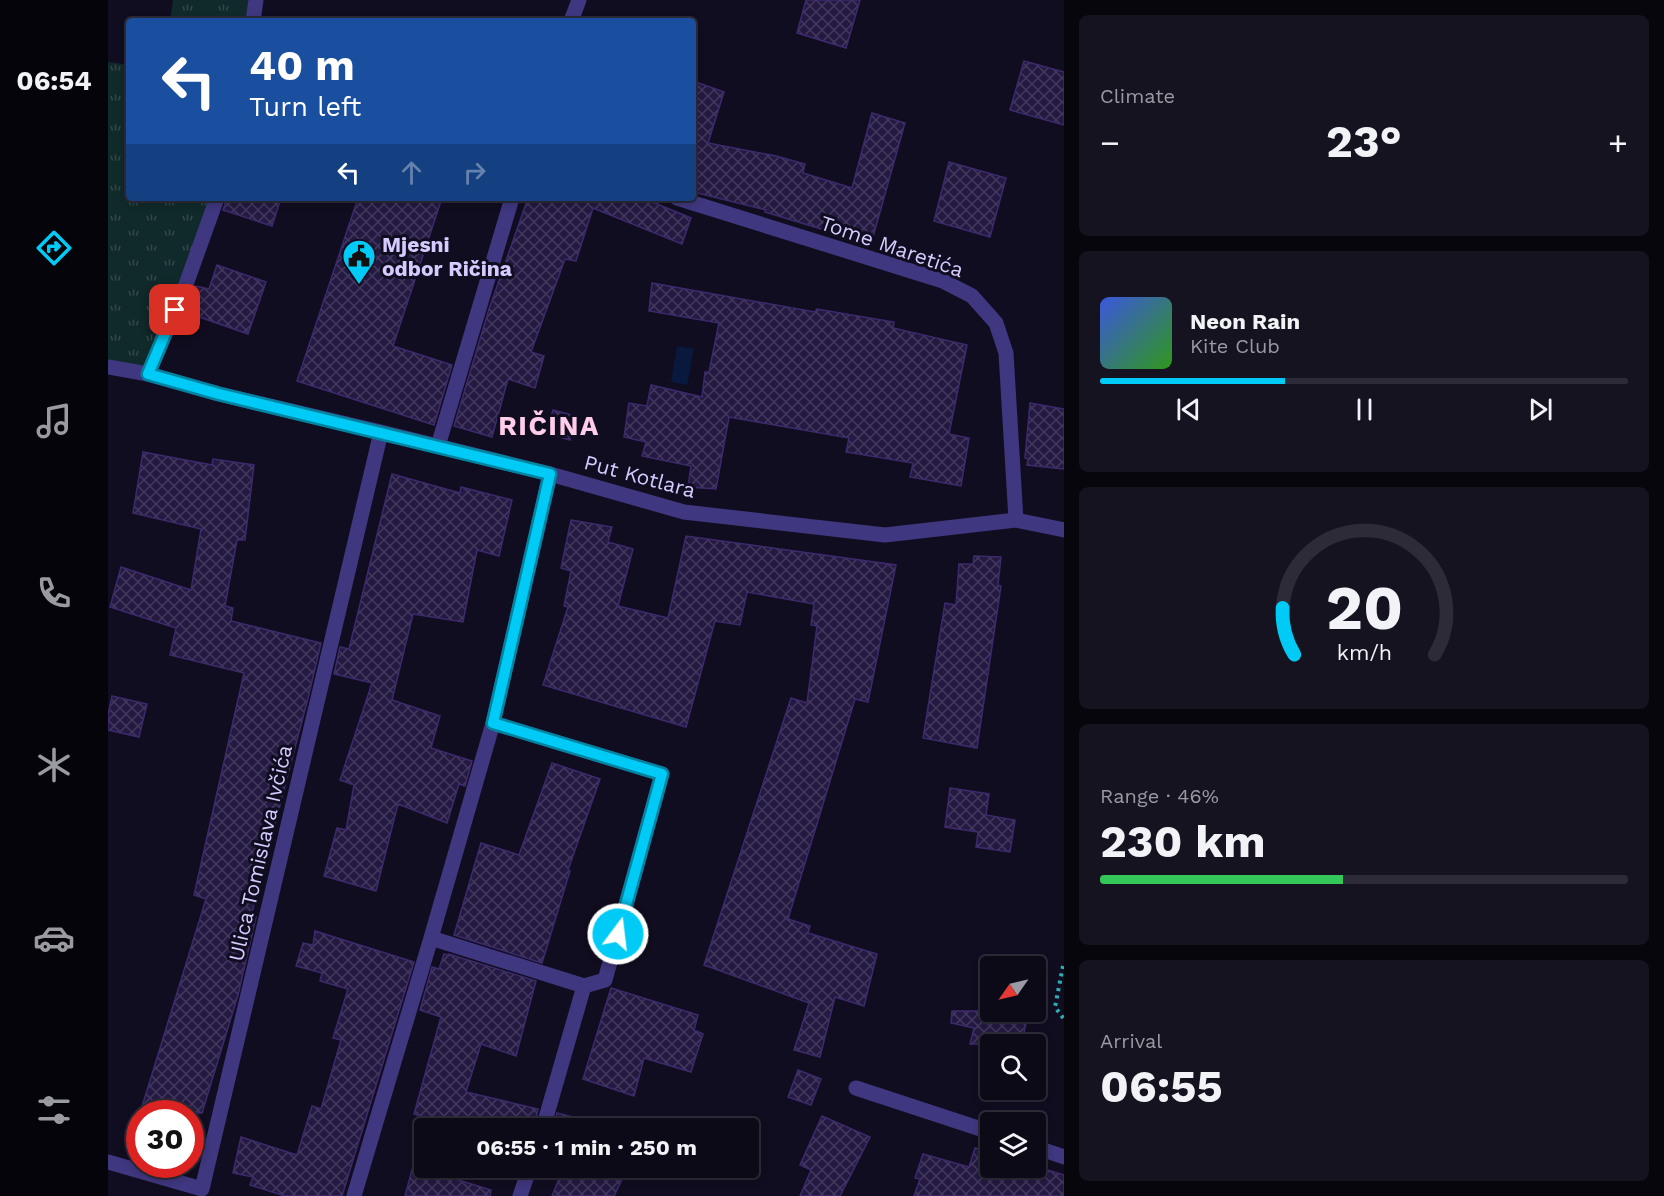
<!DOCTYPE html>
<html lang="en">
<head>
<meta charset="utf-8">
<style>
  :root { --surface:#0d0a18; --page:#161321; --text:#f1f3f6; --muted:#9a9aa2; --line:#2d2b37; --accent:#00cbf6 }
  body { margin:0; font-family:"Work Sans",sans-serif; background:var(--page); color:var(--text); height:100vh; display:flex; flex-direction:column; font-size:22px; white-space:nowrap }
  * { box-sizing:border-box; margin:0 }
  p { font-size:20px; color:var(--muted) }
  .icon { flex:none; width:33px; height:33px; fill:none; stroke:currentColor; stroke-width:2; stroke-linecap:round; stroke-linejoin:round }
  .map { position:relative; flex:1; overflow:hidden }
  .sheet { display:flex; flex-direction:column; gap:15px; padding:15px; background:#07060d; width:600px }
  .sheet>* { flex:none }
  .banner { position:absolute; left:18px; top:18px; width:570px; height:183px; border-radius:6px; box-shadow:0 3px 9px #0003,0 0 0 2px var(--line); background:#1a4fa0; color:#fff; overflow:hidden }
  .needle { width:39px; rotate:236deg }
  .fabs { position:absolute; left:872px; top:956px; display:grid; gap:12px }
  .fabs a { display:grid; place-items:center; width:66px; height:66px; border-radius:6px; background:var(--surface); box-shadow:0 3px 9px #0003,0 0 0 2px var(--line); font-size:30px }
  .speed { position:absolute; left:18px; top:1100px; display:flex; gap:12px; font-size:30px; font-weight:700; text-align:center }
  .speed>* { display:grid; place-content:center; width:78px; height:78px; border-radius:50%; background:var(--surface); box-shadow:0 3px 9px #0003,0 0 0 2px var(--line); line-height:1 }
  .speed .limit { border:9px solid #d22; background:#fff; color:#111 }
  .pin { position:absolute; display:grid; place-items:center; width:51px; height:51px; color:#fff; margin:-26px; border-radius:12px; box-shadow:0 3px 9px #0006 }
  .me { position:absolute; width:66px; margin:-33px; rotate:15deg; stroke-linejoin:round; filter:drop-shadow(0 0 4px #0008) }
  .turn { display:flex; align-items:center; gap:21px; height:126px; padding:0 24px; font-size:27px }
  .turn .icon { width:78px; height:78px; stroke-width:2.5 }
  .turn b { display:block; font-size:42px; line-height:51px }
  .lanes { display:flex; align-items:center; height:57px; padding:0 24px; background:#0003; justify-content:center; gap:30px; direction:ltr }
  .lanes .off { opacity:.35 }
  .big { font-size:45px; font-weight:700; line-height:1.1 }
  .sheet .card { flex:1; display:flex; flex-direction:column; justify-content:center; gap:9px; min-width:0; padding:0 21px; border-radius:9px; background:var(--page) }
  .sheet .dial { align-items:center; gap:0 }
  .dial svg { height:156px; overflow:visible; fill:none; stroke:var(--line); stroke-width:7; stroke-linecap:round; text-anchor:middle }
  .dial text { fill:var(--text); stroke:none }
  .song { display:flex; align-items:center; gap:18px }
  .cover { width:72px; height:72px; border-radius:9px; background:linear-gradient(135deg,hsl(230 70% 55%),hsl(110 70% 35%)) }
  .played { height:6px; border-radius:3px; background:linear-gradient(90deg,var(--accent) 35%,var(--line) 35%) }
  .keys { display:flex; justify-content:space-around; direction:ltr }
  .heat { display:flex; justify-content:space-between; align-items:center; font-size:33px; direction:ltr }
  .charge { height:9px; border-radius:4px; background:linear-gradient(90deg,#34c759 46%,var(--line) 0) }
  .trip { position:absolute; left:306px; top:1118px; width:345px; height:60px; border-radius:6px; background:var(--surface); box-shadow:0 3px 9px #0003,0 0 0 2px var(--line); font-weight:700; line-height:60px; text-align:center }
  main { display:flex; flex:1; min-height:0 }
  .tabs { display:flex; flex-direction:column; width:108px; justify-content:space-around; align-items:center; background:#05040a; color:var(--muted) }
  .tabs .icon { width:42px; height:42px }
  .tabs .selected { color:var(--accent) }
  .tabs b { font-size:27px; color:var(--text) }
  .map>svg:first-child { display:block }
  .grass { fill:url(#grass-tufts) }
  .water { fill:#09183d }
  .building { fill:url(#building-cross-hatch); stroke:#3d2a6d; stroke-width:1.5 }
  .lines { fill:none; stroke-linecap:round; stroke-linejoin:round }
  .path { stroke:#2db0b2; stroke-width:4; stroke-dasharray:3 4.5; stroke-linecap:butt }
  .pedestrian { stroke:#3f377f; stroke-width:15 }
  .minor { stroke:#3f377f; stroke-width:15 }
  .route-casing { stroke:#0084a0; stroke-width:15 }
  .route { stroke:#00cbf6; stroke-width:10 }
  .labels { text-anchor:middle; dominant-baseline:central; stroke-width:6; stroke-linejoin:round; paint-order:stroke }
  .poi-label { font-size:21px; font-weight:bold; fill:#d5cbff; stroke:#110d20; text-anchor:start }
  .street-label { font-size:21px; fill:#d5cbff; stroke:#110d20 }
  .district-label { font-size:27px; font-weight:bold; letter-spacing:1.5px; fill:#ffcde9; stroke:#110d20 }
</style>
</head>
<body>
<main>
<nav class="tabs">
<b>06:54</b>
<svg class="icon selected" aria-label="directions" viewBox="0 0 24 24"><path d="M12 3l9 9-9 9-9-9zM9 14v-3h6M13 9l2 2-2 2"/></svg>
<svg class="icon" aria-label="music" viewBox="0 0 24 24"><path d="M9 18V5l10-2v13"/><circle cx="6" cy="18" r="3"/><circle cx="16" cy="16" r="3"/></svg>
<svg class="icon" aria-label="phone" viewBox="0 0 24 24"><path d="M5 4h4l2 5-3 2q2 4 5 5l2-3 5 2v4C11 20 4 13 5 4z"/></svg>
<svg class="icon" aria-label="climate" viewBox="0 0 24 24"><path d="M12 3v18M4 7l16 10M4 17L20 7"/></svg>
<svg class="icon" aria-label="car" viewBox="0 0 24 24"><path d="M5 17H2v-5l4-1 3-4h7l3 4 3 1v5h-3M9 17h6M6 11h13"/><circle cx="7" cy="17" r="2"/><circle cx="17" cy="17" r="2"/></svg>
<svg class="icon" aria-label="filters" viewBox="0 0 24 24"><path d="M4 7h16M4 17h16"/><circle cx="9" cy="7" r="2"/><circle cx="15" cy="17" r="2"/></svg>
</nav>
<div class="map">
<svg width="956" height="1196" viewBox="0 0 956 1196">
  <defs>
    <pattern id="grass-tufts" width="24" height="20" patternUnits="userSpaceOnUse" patternTransform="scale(1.5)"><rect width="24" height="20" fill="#10292a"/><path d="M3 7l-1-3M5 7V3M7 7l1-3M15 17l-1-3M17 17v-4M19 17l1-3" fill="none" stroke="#32474a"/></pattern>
    <pattern id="building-cross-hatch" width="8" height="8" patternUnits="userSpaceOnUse" patternTransform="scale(1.5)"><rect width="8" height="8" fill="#241941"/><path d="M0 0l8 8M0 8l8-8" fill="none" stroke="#43395e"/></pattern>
  </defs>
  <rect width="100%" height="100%" fill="#110d20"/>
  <path class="grass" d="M65,0H148L145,21H62Z
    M0,62L21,65V198H109L40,374L0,367Z"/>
  <path class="water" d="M569,346L586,349L579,385L563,382Z"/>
  <path class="building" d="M698,0H752L738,48L689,33Z
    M916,61L956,72V125L902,110Z
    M585,81L616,92L600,143L668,156L697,164L695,173L744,188L764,113L797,123L763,244L657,212L658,210L585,192Z
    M841,162L898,178L882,237L826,221Z
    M119,198H173L164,226L115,210Z
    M250,198H334L285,346L344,365L326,425L189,381Z
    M420,198H535L583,218L574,244L485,208L468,261L457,259L423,352L436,356L427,388L400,379L384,437L346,426L381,309Z
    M109,265L158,282L140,334L77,312L88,286L101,289Z
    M544,283L707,312L709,309L786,322L785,328L859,345L841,434L861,438L853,486L802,477L805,463L738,452L741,438L621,417L608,489L580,487L583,466L534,456L538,442L516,437L521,403L539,406L543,385L594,397L597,372H601L611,323L541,311Z
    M922,403L956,409V469L919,465L920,459L917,458Z
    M445,410L468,416L462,440L438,433Z
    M35,452L104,465L105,459L146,465L137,540H129L117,606L125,608L123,621L213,643L200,698L143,916L148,917L130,995L94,1113H32L98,899L86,895L136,673L62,655L68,628L2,607L13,567L83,590L93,529L25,513Z
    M284,474L352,493L353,487L404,500L391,556L369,550L355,622L305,614L284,700L332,716L323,748L364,761L357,786L351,784L339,823L290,804L268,891L216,876L229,828L238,830L246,785L232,780L264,683L226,674L232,647L241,649Z
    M463,520L504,527L500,542L525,549L510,606L560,618L578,536L788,565L760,702L747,699L680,919L702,926L700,933L769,954L756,1006L727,997L712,1057L686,1050L701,1003L596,965L683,698L699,703L709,626L703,625L706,604L639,592L632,625L607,621L578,727L435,685L460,607L456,606L463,571L453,568Z
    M866,556L893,557L890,585L893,586L869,748L815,738L837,603L848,605L851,564H865Z
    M4,696L39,704L31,737L0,730V715Z
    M444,763L492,779L460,870L462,871L434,963L346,935L373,843L411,855Z
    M842,788L881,794L878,815L907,820L902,852L868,847L870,832L837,827Z
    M207,931L306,962L234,1196H177L142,1185L145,1177L125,1173L133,1137L189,1155L204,1106L213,1109L233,1040L225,1038L240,989L212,981L214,973L188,966L195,943L205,945Z
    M336,954L340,955L341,954L428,981L408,1056L373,1044L358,1092L430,1109L426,1128H353L306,1114L333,1017L312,1010L324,967L331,969Z
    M503,988L590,1015L586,1030L595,1034L583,1072L536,1058L526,1096L475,1079Z
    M844,1011H921L915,1037L900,1034L898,1044H862L866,1028L843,1023Z
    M690,1070L713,1079L703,1105L680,1097Z
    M449,1113L469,1118L468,1128H445Z
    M714,1116L762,1137L732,1196H692L703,1170L692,1165Z
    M867,1148L882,1152V1167L927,1166L956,1175V1196H806L812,1179L807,1178L815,1154L861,1167Z
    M305,1166L383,1190L382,1196H297Z
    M456,1167H520L506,1196H444Z"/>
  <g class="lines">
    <path class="path" d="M955,966L947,1007L956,1019"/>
    <path class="pedestrian" d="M330,446L404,198"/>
    <path class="minor" d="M145,21L148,0
      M463,21L471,0
      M569,198L835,281L864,296L888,323L898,353L908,520
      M0,367L40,374L111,394L273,432L442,474L576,512L777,535L908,520L956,530
      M40,374L76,290L109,198
      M385,723L554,774L497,980L476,986
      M323,938L476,986L435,1128
      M748,1088L882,1132
      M927,1147L956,1157
      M0,1162L94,1189L273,432
      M246,1196L323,938L385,723L442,474
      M412,1196L422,1167"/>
  </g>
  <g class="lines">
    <defs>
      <path id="route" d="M67,310L40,374L111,394L442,474L385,723L554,774L510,934"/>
    </defs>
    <use href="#route" class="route-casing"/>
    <use href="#route" class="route"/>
  </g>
  <defs>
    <symbol id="civic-pin" viewBox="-11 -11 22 30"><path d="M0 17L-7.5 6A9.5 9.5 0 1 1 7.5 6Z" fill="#00cbf6" stroke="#110d20"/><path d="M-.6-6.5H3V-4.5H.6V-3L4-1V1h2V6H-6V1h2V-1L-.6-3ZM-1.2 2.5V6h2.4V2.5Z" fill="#111"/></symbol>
  </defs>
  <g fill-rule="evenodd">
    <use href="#civic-pin" x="232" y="237" width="38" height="52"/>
  </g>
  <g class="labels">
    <g class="poi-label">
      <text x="274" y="244">Mjesni<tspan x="274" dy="24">odbor Ričina</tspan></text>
    </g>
    <g class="street-label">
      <text transform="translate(784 246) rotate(19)">Tome Maretića</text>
      <text transform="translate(532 476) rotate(15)">Put Kotlara</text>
      <text transform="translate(152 853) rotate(-77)">Ulica Tomislava Ivčića</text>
    </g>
    <g class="district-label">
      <text x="441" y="426">RIČINA</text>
    </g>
  </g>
</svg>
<div class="fabs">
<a><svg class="needle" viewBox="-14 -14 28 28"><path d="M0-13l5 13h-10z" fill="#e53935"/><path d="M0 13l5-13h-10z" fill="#9a9aa2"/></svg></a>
<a><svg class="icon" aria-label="search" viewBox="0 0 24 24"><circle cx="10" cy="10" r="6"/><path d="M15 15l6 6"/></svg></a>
<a><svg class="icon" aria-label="layers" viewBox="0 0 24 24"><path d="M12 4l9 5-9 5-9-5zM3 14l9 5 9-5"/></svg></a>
</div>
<div class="speed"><div class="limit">30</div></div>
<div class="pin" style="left:67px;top:310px;background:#d93025"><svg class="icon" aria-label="arrive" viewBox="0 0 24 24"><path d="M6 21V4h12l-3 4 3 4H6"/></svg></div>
<svg class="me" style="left:510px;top:934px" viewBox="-20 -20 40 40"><circle r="17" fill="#00cbf6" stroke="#fff" stroke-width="3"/><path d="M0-11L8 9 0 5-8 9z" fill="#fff"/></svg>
<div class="trip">06:55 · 1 min · 250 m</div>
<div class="banner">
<div class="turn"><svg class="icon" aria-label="left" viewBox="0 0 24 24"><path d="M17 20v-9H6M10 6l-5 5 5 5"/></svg><div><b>40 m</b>Turn left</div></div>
<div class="lanes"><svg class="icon" aria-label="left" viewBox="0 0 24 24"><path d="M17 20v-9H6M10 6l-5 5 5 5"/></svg><svg class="icon off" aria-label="ahead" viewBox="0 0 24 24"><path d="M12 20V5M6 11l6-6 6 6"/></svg><svg class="icon off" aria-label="right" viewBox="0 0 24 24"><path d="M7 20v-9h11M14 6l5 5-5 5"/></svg></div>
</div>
</div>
<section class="sheet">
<div class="card"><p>Climate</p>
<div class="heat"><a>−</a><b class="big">23°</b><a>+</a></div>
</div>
<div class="card">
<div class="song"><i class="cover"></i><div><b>Neon Rain</b><p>Kite Club</p></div></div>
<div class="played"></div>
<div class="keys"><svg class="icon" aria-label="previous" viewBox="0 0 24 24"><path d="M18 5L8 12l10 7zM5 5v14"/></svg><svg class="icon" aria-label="pause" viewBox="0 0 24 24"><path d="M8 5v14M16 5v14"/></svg><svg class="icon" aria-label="next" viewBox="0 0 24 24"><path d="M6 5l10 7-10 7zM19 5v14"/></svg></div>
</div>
<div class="card dial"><svg viewBox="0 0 100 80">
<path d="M14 69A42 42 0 1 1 86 69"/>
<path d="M14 69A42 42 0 0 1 8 45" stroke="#00cbf6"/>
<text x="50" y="56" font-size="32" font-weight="700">20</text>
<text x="50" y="72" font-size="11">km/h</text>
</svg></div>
<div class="card"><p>Range · 46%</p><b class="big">230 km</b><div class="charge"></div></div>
<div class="card"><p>Arrival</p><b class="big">06:55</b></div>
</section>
</main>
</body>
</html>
